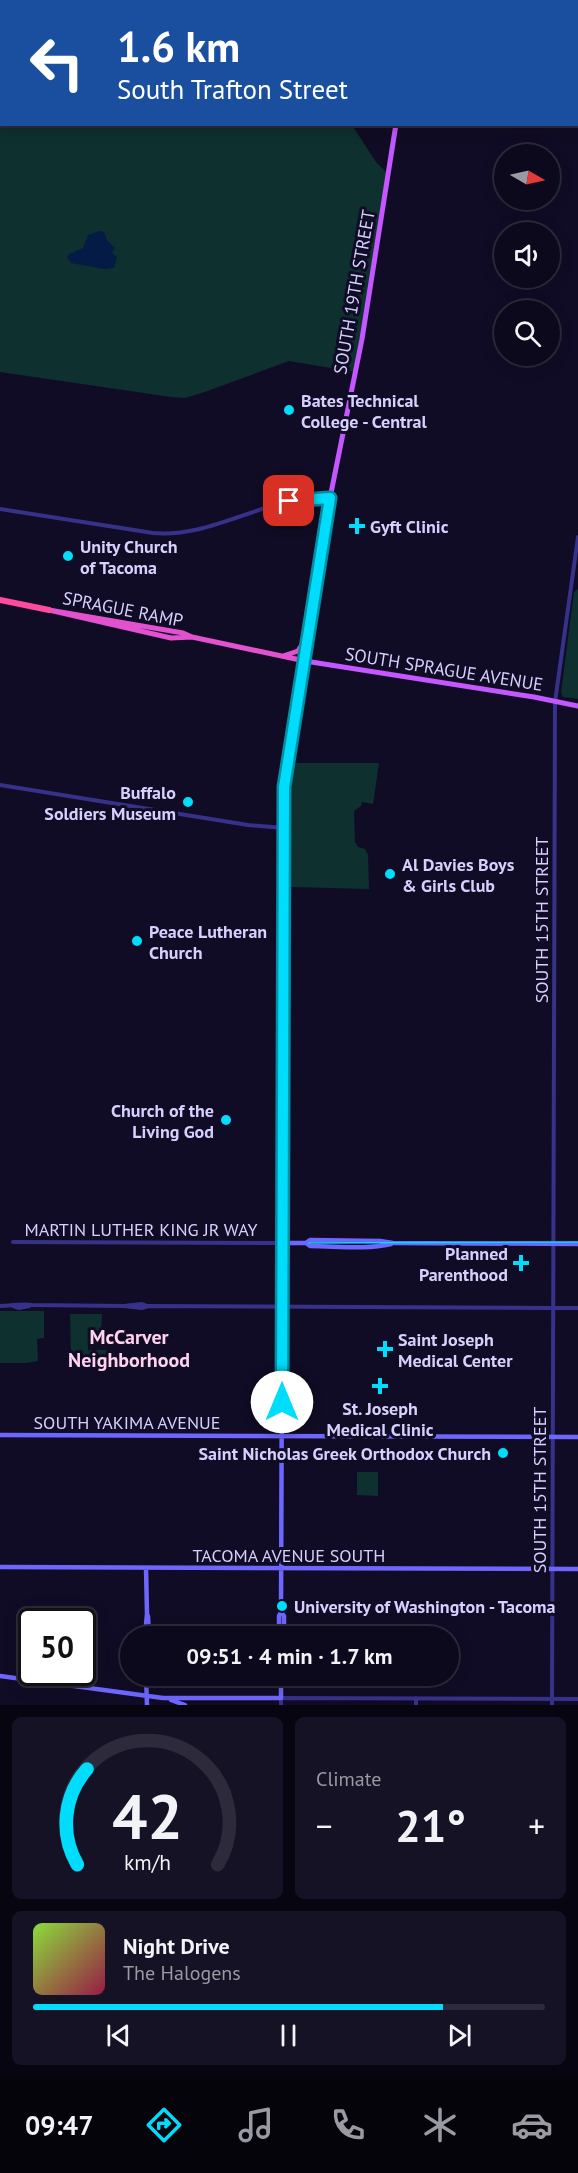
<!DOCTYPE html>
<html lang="en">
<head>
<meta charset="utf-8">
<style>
  :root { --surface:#0d091c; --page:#161225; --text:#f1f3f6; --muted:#9a9aa3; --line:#2d2a3b; --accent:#00dcfb }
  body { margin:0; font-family:"PT Sans",sans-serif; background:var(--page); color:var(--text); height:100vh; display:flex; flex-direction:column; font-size:22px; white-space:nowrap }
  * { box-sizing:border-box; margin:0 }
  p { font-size:20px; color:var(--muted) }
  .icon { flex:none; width:33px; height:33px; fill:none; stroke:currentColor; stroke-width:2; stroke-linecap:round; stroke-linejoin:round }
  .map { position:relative; height:1705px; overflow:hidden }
  .sheet { display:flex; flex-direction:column; gap:12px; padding:12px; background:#07050f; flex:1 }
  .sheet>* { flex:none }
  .hud { position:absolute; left:0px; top:0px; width:579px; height:126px; box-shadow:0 3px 15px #0003,0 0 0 2px var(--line); background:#1a4fa0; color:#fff; overflow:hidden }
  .needle { width:39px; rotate:99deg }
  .buttons { position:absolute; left:494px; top:144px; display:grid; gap:12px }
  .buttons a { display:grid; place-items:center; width:66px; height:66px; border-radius:50%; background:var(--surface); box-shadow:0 3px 15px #0003,0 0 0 2px var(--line); font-size:30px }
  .speed { position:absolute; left:18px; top:1608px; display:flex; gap:12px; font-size:30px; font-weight:700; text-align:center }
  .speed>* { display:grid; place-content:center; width:78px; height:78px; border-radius:50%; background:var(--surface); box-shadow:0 3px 15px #0003,0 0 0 2px var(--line); line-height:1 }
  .speed .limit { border:3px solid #111; border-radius:9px; background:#fff; color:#111 }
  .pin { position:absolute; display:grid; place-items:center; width:51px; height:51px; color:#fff; margin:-26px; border-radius:12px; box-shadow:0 3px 9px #0006 }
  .me { position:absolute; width:66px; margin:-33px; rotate:0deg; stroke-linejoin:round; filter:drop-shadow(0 0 4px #0008) }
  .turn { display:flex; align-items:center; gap:21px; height:126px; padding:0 18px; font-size:27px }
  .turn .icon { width:78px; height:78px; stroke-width:2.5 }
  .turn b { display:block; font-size:42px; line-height:51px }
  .big { font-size:45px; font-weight:800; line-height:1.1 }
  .sheet .tile { flex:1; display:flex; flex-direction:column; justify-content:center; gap:9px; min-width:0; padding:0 21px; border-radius:9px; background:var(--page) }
  .sheet .dial { align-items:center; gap:0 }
  .dial svg { height:156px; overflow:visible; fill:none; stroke:var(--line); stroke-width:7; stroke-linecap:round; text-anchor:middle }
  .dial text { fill:var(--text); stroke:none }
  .song { display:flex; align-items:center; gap:18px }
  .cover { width:72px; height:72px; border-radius:9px; background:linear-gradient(135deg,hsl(90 70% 55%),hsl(340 70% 35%)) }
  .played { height:6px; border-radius:3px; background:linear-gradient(90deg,var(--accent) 80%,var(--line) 80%) }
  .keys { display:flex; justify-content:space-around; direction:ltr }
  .heat { display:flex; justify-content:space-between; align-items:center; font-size:33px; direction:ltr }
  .sheet .tiles { flex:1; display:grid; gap:12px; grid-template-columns:1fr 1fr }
  .tile:last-child { grid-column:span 2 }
  .trip { position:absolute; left:120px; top:1626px; width:339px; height:60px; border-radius:30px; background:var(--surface); box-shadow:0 3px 15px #0003,0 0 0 2px var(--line); font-weight:800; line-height:60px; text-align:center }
  .menu { display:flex; height:96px; justify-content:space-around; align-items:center; background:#05040b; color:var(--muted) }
  .menu .icon { width:42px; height:42px }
  .menu .current { color:var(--accent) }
  .menu b { font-size:27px; color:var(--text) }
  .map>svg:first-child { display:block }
  .green { fill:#0e302f }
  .water { fill:#041b45 }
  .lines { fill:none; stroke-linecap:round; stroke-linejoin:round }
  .tertiary { stroke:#373289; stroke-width:4 }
  .secondary { stroke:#6e67ff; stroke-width:4.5 }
  .primary { stroke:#c457ff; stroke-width:5 }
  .trunk { stroke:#e251ce; stroke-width:5 }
  .motorway { stroke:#ff4b9d; stroke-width:6 }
  .tram { stroke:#00dcfb; stroke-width:1.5 }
  .route-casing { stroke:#008fa3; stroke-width:15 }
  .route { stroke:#00dcfb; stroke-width:10 }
  .poi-dot { fill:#00dcfb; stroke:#110c25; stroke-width:2 }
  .labels { text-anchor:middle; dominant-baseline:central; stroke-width:6; stroke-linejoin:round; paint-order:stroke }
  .street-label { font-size:18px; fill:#d6d0ff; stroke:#110c25 }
  .poi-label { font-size:18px; font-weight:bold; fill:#d6d0ff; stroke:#110c25; text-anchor:start }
  .neighbourhood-label { font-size:20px; font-weight:bold; fill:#ffd2ee; stroke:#110c25 }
</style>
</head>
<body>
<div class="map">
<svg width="578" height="1705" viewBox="0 0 578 1705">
  <rect width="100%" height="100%" fill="#110c25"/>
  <path class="green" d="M0,70H1L2,124L352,125L376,162L386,172L355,372L289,361L202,393L185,398L171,397L0,372Z
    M578,589V699L563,697L561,693L574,592Z
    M294,763H379L373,804L362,802L361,806L354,811L355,842L358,847L365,849L368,855L369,889L291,887V788Z
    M0,1311H44V1338L37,1339L38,1361L26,1363H0Z
    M70,1314H102L101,1337H88V1352L89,1350H109V1357L89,1358L88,1353V1359H75L71,1356Z
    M357,1472H378V1496L357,1495Z"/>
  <path class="water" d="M99,231L104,232L107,240L115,248L112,253L117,257L114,268L104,269L71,263L67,257L69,254L83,248L88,235Z"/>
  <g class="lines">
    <path class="tertiary" d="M0,509L153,533C198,537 237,515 279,504C296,499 313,499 330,498
      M0,785L248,825L284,828
      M13,1242L283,1243
      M0,1306C12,1306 21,1303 32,1305L124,1306L142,1304L147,1306
      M13,1306L19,1308L29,1306
      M124,1306L142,1308L148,1306L550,1308
      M553,1308H578
      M281,1705V1698L578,1699
      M416,1705V1698
      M552,1705L555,702L578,537"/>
    <path class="secondary" d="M0,36H2
      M283,1243H306L310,1240L380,1241L393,1243L578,1244
      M306,1243L310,1246C337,1246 365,1250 391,1244
      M0,1435L578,1437
      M0,1567L578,1569
      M281,1612L284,1616V1636
      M148,1616L149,1636
      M145,1636L147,1614L146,1568
      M279,1636V1616L281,1612L284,801L285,775L305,661
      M0,1676L163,1698H281V1676
      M146,1676L147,1705
      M171,1700L185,1705"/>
    <path class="primary" d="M414,2L415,0
      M396,124L362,339L330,498L305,661L534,697L578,706"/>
    <path class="trunk" d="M192,637L171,638L49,610L183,633L192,637L305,661
      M283,656L298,651L309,633"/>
    <path class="motorway" d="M0,600L49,610"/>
    <path class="tram" d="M309,1243L578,1242"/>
  </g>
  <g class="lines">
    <defs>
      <path id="route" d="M282,1402L284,787L330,498L289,501"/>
    </defs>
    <use href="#route" class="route-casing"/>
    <use href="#route" class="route"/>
  </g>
  <g class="poi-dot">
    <circle cx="289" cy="410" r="6"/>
    <path d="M354 517h6v6h6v6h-6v6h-6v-6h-6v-6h6z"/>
    <circle cx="68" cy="556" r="6"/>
    <circle cx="188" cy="802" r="6"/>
    <circle cx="390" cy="874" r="6"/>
    <circle cx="137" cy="941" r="6"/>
    <circle cx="226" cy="1120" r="6"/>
    <path d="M518 1254h6v6h6v6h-6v6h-6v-6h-6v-6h6z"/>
    <path d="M382 1340h6v6h6v6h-6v6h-6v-6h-6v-6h6z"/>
    <path d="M377 1377h6v6h6v6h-6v6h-6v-6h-6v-6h6z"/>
    <circle cx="503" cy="1453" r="6"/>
    <circle cx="282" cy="1606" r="6"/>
  </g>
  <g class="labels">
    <g class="street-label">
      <text transform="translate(354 292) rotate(-80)">SOUTH 19TH STREET</text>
      <text transform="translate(123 609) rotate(11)">SPRAGUE RAMP</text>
      <text transform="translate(444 669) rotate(9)">SOUTH SPRAGUE AVENUE</text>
      <text transform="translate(541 920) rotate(-90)">SOUTH 15TH STREET</text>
      <text x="141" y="1229">MARTIN LUTHER KING JR WAY</text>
      <text x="127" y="1422">SOUTH YAKIMA AVENUE</text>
      <text transform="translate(539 1490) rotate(-90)">SOUTH 15TH STREET</text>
      <text x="289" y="1555">TACOMA AVENUE SOUTH</text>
    </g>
    <g class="poi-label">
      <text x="301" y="400">Bates Technical<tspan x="301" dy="21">College - Central</tspan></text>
      <text x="370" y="526">Gyft Clinic</text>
      <text x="80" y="546">Unity Church<tspan x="80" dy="21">of Tacoma</tspan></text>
      <text x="176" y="792" text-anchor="end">Buffalo<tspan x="176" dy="21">Soldiers Museum</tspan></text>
      <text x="402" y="864">Al Davies Boys<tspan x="402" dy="21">&amp; Girls Club</tspan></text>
      <text x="149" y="931">Peace Lutheran<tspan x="149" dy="21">Church</tspan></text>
      <text x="214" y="1110" text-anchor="end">Church of the<tspan x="214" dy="21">Living God</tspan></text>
      <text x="508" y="1253" text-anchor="end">Planned<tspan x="508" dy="21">Parenthood</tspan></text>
      <text x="398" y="1339">Saint Joseph<tspan x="398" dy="21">Medical Center</tspan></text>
      <text x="380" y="1408" text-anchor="middle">St. Joseph<tspan x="380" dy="21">Medical Clinic</tspan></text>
      <text x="491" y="1453" text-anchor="end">Saint Nicholas Greek Orthodox Church</text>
      <text x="294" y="1606">University of Washington - Tacoma</text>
    </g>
    <g class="neighbourhood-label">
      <text x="129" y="1337">McCarver<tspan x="129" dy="23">Neighborhood</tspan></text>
    </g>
  </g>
</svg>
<div class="buttons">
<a><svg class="needle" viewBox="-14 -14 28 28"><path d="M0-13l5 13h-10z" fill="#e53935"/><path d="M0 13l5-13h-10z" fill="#9a9aa3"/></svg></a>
<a><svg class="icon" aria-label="sound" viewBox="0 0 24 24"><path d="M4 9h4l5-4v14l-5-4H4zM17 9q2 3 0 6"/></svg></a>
<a><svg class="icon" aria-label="search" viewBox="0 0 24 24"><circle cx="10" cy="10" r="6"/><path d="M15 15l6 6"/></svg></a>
</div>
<div class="speed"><div class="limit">50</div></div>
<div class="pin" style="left:289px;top:501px;background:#d93025"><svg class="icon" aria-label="arrive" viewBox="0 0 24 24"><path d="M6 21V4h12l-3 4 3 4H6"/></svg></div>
<svg class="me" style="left:282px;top:1402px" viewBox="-20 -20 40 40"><circle r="19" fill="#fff"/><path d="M0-13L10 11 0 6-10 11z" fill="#00dcfb"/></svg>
<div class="trip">09:51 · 4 min · 1.7 km</div>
<div class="hud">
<div class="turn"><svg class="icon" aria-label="left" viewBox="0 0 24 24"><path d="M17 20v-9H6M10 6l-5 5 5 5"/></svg><div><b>1.6 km</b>South Trafton Street</div></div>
</div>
</div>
<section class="sheet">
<div class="tiles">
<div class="tile dial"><svg viewBox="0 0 100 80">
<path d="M14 69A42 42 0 1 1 86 69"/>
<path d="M14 69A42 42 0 0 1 19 20" stroke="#00dcfb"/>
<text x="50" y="56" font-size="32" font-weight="700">42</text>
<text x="50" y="72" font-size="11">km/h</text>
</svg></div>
<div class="tile"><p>Climate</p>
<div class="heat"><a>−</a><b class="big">21°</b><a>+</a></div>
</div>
<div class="tile">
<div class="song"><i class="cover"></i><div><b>Night Drive</b><p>The Halogens</p></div></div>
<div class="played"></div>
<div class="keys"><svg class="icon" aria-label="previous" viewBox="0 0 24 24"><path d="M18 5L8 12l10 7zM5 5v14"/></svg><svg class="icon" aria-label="pause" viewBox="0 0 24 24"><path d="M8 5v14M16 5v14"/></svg><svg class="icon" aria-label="next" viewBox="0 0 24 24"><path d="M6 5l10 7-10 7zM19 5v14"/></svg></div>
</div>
</div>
</section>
<nav class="menu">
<b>09:47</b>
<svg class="icon current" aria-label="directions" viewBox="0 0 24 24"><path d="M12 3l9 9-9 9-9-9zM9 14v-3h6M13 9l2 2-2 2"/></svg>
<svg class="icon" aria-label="music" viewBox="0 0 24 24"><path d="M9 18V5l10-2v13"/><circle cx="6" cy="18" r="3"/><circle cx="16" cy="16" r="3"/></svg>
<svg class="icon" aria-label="phone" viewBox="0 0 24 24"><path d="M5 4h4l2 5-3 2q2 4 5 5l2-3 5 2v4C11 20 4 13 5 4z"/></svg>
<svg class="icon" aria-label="climate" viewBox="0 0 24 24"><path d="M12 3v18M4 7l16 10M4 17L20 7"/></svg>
<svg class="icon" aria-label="car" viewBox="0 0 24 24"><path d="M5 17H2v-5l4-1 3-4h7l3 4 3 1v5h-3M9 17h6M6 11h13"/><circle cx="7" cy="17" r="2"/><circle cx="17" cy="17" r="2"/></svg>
</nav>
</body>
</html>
